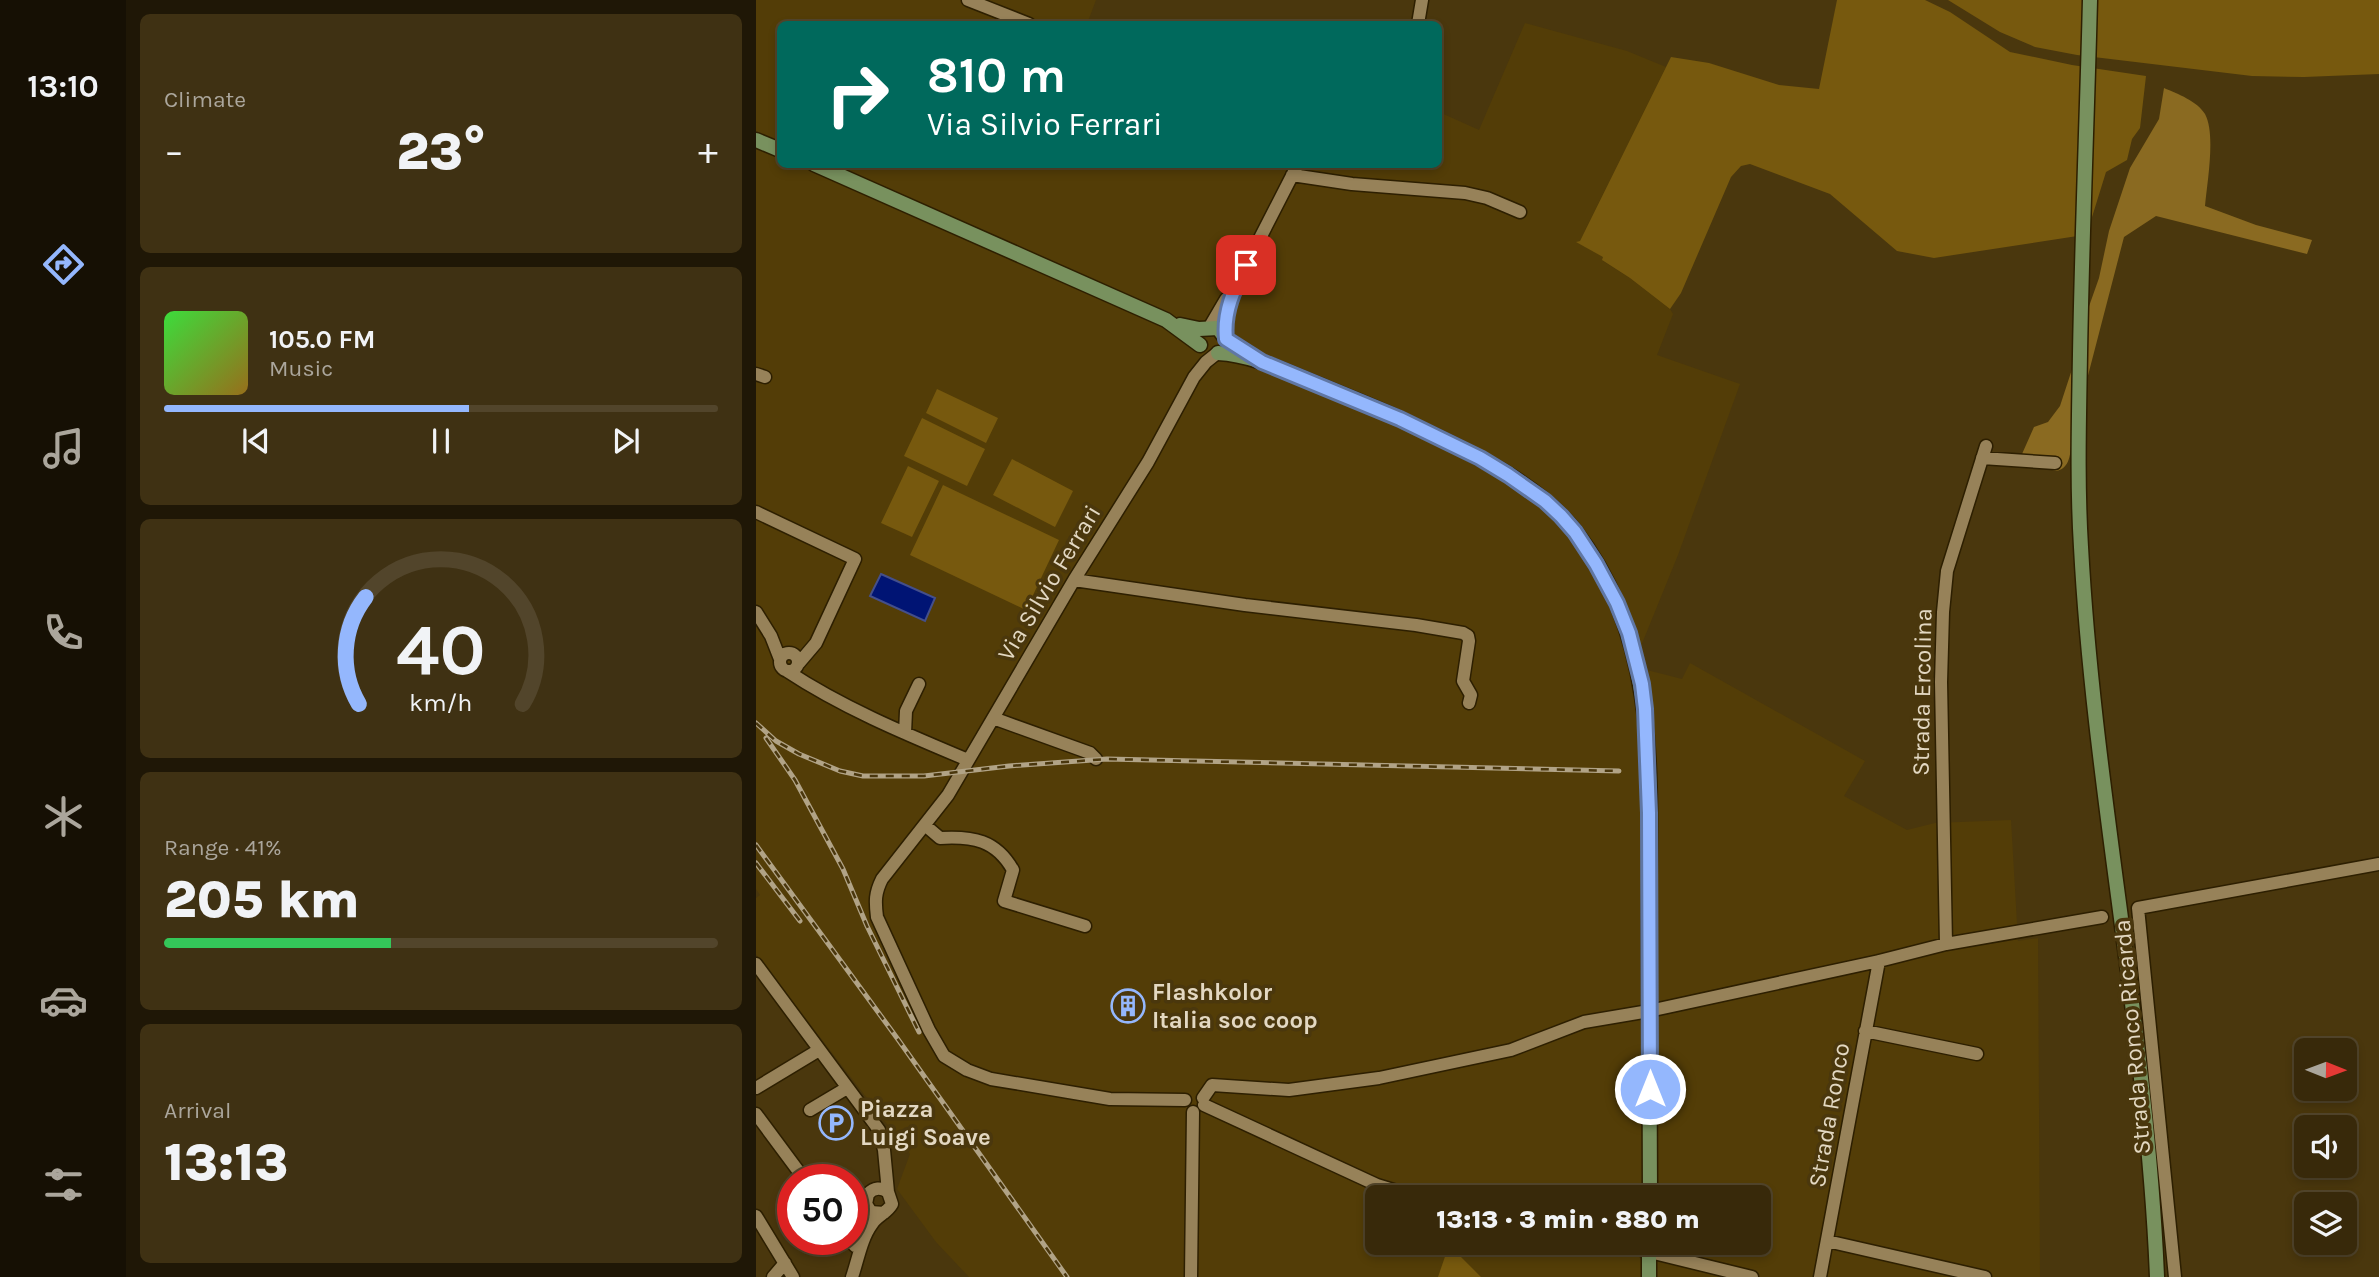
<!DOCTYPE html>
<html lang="en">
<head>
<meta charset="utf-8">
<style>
  :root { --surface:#38290a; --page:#3f3113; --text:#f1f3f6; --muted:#aba69c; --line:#52452b; --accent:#94b7fd }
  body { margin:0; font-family:Karla,sans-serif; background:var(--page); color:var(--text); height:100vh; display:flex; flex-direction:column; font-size:26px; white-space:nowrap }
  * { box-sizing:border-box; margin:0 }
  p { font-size:23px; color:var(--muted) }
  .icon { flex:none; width:38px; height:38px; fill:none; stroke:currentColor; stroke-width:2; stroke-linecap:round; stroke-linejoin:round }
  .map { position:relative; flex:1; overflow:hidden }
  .details { display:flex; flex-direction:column; gap:14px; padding:14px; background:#1f1706; width:630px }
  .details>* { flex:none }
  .guide { position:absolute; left:21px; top:21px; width:665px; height:147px; border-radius:10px; box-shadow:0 4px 10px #0003,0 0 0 2px var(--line); background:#00695c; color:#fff; overflow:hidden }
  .needle { width:46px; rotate:91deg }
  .buttons { position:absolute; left:1538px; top:1038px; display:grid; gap:14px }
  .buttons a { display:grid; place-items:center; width:63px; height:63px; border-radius:10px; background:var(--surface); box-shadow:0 4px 10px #0003,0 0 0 2px var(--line); font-size:35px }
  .speed { position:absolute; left:21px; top:1164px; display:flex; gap:14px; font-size:35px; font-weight:700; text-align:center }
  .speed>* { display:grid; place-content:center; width:91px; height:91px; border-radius:50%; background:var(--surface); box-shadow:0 4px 10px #0003,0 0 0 2px var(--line); line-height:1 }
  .speed .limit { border:10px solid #d22; background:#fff; color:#111 }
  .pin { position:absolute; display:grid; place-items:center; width:60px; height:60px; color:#fff; margin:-30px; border-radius:14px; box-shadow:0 4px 10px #0006 }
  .me { position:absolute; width:77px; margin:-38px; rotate:0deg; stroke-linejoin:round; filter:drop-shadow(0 0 5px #0008) }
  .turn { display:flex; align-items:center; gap:24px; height:147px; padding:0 35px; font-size:32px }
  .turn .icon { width:91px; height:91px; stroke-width:2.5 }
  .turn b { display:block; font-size:49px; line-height:60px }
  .big { font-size:52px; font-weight:800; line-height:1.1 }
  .details .tile { flex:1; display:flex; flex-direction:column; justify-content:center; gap:10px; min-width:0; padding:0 24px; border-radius:10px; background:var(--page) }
  .details .dial { align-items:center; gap:0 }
  .dial svg { height:182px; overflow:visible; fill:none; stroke:var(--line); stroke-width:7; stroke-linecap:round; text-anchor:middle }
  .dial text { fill:var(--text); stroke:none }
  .song { display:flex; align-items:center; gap:21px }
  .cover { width:84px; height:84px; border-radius:10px; background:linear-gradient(135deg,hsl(120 70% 55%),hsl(40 70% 35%)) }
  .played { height:7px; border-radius:4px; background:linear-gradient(90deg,var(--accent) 55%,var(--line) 55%) }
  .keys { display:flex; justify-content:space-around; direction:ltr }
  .heat { display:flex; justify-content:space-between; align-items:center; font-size:38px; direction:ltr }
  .charge { height:10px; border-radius:5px; background:linear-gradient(90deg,#34c759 41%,var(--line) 0) }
  .trip { position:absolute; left:609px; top:1185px; width:406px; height:70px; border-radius:10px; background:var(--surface); box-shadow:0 4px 10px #0003,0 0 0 2px var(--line); font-weight:800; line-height:70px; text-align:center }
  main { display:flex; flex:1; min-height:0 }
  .tab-bar { display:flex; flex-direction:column; width:126px; justify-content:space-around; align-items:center; background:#161004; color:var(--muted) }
  .tab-bar .icon { width:49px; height:49px }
  .tab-bar .on { color:var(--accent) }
  .tab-bar b { font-size:32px; color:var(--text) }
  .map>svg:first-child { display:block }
  .built { fill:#533d07; fill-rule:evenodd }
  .green { fill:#77590e }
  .forest { fill:#8a6a21 }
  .water { fill:#001474; stroke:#444f8b; stroke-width:2 }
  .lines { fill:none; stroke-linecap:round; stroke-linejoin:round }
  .minor-casing { stroke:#2d1f01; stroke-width:15 }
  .major-casing { stroke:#2d1f01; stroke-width:17 }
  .minor { stroke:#978259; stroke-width:12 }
  .major { stroke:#78915e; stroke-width:14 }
  .rail-casing { stroke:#b1a386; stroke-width:5 }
  .rail { stroke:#4a370d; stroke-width:2.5; stroke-dasharray:8; stroke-linecap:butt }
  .route-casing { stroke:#6077a4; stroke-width:18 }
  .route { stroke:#94b7fd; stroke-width:12 }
  .labels { text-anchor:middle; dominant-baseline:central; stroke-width:7; stroke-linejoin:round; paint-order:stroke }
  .street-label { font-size:24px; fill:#e3d8c2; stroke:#4a370d }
  .poi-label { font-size:24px; font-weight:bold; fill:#e3d8c2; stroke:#4a370d; text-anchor:start }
</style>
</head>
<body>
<main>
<nav class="tab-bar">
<b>13:10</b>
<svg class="icon on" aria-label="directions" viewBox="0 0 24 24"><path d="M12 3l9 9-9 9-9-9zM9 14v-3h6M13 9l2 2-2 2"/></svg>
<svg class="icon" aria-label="music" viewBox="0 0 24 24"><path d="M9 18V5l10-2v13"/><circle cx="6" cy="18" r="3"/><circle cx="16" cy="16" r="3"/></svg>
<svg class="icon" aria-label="phone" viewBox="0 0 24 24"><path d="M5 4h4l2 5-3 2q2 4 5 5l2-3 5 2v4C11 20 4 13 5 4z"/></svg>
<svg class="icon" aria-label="climate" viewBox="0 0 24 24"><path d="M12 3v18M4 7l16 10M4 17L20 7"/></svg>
<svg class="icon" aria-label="car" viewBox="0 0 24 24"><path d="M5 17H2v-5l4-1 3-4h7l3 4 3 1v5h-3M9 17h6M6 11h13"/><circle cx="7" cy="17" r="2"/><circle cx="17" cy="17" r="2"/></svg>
<svg class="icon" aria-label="filters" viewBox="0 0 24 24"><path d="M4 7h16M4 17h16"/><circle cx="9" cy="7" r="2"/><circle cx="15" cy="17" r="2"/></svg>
</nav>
<section class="details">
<div class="tile"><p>Climate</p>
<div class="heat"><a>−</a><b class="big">23°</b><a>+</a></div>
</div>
<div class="tile">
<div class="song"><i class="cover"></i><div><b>105.0 FM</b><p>Music</p></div></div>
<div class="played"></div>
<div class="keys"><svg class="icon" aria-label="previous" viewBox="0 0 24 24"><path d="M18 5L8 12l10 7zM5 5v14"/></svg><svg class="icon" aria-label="pause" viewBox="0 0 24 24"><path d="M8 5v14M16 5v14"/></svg><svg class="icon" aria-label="next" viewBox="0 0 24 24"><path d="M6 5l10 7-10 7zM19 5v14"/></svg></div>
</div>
<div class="tile dial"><svg viewBox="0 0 100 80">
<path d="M14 69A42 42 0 1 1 86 69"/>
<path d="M14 69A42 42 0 0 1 17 22" stroke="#94b7fd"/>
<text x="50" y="56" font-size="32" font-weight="700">40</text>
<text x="50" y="72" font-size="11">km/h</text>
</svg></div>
<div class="tile"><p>Range · 41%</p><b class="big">205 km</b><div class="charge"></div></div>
<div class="tile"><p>Arrival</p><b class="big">13:13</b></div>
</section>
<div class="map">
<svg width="1623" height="1277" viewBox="0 0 1623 1277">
  <rect width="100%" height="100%" fill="#4a370d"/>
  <path class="built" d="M0,0H340L331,24H24V164H682L683,112L723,130L769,23L871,51L910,67L824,241L821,242L848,257L847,261L874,278L914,309L917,314L901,355L984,384L922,555L885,646L891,670L926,679L934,663L1109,761L1088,796L1151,830L1179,823L1255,820L1262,941L1282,938L1284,1277H213L180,1242L141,1189L154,1154L0,954V898L4,895L0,889ZM621,1197H1003V1242H621Z"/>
  <path class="green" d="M1081,0H1169L1194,12L1254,52L1316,65L1390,76L1384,128L1376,139L1371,160L1350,172L1332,230L1328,235L1178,258L1141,251L1074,194L994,164L985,166L975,177L925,293L914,309L874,278L846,260L847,257L820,242L824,241L915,57L953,63L1023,85L1063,89Z
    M1192,0H1623V74L1548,77L1496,76L1321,55L1279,47L1244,32Z
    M181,389L242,418L230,443L170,413Z
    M166,418L229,449L211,486L148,456Z
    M256,459L317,491L299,527L237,495Z
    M152,466L183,481L156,537L125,523Z
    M187,485L303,540L270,610L154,555Z
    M694,1242L699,1243L702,1248L700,1252L725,1277H682Z"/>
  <path class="forest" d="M1408,88C1422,94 1441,101 1449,114C1460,134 1451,183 1449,206L1500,225L1556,240L1551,254L1400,216L1368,237L1316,437C1314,450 1316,467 1301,471L1266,464V454L1278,427L1292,422L1304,406L1322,351L1331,312L1343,278L1353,231L1374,168L1403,119Z"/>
  <path class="water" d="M125,574L179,598L169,621L114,596Z"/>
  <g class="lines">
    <defs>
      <path id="minor" d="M212,0L273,24
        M662,24L666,0
        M536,175L596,184L709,193L731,198L764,212
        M453,328L470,299
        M470,337L471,313L479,287L542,164
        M0,374L9,377
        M1226,458L1299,463
        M0,512L99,559L60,643L43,663
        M318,580L489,605L660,625L707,633L712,636L713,641L707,681L715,695L713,703
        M0,612L15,636L24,659
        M24 662a9 9 0 1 1 18 0a9 9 0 1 1-18 0Z
        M31,671C87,708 150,734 212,760
        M237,718L334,753L340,759
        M149,733L150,711L163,684
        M170,826L184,838C217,836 240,840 257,870L248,901L329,926
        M1190,944L1185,682L1187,612L1191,571L1230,446
        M0,964L123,1130L128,1150L132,1192
        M1109,1031L1221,1054
        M0,1088L63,1050
        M447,1098L456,1085L533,1090L623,1078L755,1050L828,1022L893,1011L1123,961L1190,944L1346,917
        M429,1100L354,1099L235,1079L211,1070L188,1056L173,1030L121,917C119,901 119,893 126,879L192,795L318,580L392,462L438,377L450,362L460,354
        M448,1105L621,1185L660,1197
        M54,1110L91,1088
        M0,1114L49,1180
        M0,1216L37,1277
        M93,1239L99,1246
        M1071,1241L1229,1277
        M853,1242L996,1277
        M17,1277L29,1263
        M96,1277C102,1260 105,1239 116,1224C121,1216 131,1213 136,1204L132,1192C125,1187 118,1187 112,1194L110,1204L115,1212L128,1213
        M435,1277L437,1112
        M1064,1277L1123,961
        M1419,1277L1382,908L1623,864"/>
      <path id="major" d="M1334,0C1331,118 1326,236 1324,354C1323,418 1321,483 1325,547C1338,791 1391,1032 1401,1277
        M0,140L24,150
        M58,164L410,320L444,345
        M424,325L443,329L462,328L470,339L494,354
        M462,353C499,355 532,373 566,386C597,399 630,411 661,427C716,454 779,481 819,531C908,645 893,793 893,930C893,1019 894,1108 894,1197
        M893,1277V1242"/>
    </defs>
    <use href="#minor" class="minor-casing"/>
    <use href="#major" class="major-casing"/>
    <use href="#minor" class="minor"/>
    <use href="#major" class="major"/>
    <defs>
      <path id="rail" d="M0,723L20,741L43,754L84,771L107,776H168L253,766L351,759L863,771
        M10,738L39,780L87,869L111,926L163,1032
        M0,845L141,1038L311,1277
        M0,863L44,921"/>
    </defs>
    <use href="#rail" class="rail-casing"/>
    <use href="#rail" class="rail"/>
  </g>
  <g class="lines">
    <defs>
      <path id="route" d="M490,265C478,289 467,312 470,339L506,362L644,419L724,458L752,475L789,501L805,516L819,532L840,564L861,603L873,633L886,684L889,709L893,813L894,1089"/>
    </defs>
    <use href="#route" class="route-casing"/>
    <use href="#route" class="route"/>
  </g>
  <defs>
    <symbol id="building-ring" viewBox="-11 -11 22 22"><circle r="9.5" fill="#4a370d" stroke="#94b7fd" stroke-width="1.5"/><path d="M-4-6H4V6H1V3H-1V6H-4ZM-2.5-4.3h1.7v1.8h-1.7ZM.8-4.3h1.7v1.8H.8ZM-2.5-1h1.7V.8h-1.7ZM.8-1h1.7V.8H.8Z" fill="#94b7fd"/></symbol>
    <symbol id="parking-ring" viewBox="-11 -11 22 22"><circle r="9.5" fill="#4a370d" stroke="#94b7fd" stroke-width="1.5"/><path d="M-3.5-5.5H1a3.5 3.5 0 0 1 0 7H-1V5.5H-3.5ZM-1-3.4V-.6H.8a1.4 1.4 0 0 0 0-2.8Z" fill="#94b7fd"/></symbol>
  </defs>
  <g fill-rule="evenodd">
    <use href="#building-ring" x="353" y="987" width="38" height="38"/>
    <use href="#parking-ring" x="61" y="1104" width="38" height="38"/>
  </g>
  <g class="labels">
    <g class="street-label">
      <text transform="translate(293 583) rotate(-59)">Via Silvio Ferrari</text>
      <text transform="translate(1166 692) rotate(-89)">Strada Ercolina</text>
      <text transform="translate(1376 1037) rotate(-95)">Strada Ronco Ricarda</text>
      <text transform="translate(1073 1115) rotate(-80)">Strada Ronco</text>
    </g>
    <g class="poi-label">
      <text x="396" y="992">Flashkolor<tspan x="396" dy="28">Italia soc coop</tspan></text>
      <text x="104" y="1109">Piazza<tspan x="104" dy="28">Luigi Soave</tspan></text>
    </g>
  </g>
</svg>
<div class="buttons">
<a><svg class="needle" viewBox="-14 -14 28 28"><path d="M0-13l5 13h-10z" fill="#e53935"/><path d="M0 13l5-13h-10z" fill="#aba69c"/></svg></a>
<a><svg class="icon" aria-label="sound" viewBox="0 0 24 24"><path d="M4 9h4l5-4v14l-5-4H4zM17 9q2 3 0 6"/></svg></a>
<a><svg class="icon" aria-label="layers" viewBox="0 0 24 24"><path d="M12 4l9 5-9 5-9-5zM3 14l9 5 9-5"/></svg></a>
</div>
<div class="speed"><div class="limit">50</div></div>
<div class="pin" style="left:490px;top:265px;background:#d93025"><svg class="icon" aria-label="arrive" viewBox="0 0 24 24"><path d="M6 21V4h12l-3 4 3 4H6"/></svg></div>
<svg class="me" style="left:894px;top:1089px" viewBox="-20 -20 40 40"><circle r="17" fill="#94b7fd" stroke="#fff" stroke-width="3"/><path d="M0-11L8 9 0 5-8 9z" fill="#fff"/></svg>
<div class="trip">13:13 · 3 min · 880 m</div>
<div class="guide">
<div class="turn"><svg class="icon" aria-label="right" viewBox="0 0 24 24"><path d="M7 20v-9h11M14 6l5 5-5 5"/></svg><div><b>810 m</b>Via Silvio Ferrari</div></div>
</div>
</div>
</main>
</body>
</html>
